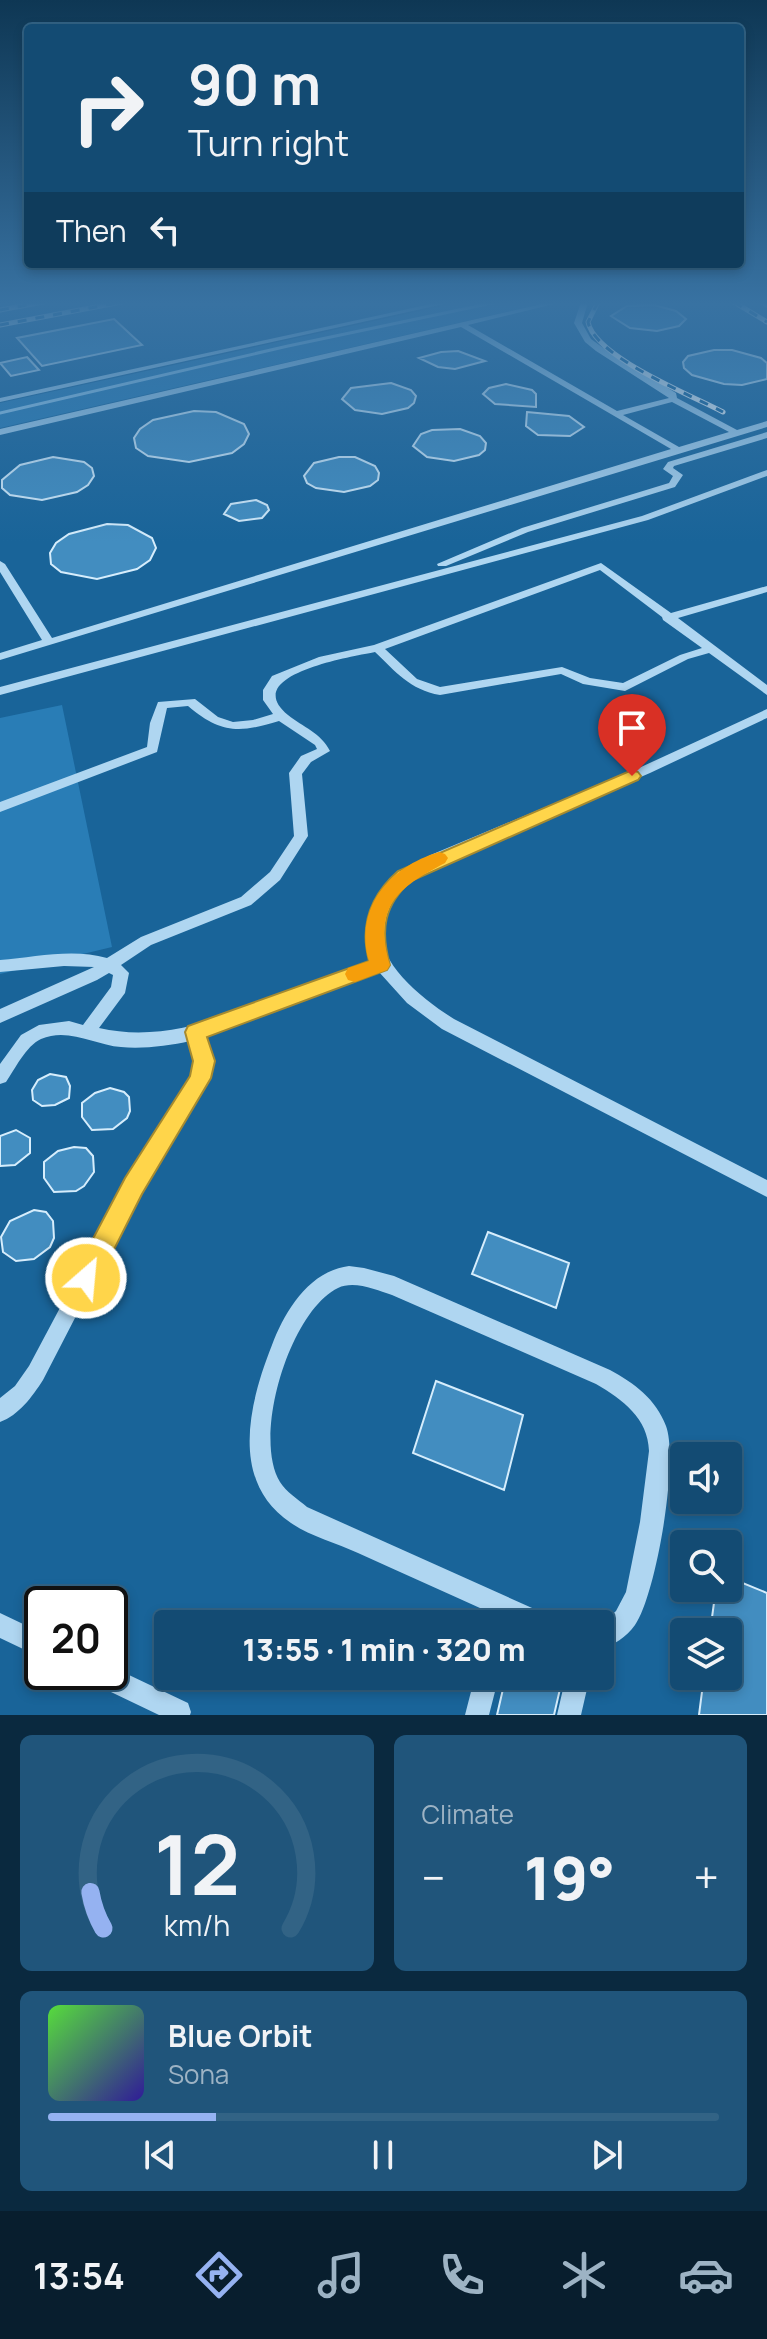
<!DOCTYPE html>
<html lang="en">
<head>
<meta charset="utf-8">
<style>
  :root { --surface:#134b73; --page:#20557b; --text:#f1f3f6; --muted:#9db3c4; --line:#326385; --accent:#95b2f1 }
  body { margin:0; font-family:Manrope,sans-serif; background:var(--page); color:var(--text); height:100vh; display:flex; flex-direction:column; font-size:30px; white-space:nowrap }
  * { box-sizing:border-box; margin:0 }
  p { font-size:26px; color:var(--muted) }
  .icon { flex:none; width:44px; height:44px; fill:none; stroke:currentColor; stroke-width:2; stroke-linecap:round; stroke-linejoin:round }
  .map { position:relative; height:1715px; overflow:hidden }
  .panel { display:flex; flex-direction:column; gap:20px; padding:20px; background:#0a293f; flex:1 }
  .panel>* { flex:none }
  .guide { position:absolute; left:24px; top:24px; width:720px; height:244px; border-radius:8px; box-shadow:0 4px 12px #0003,0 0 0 2px var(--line); background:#134b73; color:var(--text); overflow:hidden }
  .buttons { position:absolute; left:670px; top:1442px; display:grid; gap:16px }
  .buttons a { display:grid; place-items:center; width:72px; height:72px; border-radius:8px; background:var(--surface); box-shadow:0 4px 12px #0003,0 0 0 2px var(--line); font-size:40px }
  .speed { position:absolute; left:24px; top:1586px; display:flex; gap:16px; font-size:40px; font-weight:700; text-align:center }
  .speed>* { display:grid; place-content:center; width:104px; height:104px; border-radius:50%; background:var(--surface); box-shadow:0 4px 12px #0003,0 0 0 2px var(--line); line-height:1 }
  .speed .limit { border:4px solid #111; border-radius:12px; background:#fff; color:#111 }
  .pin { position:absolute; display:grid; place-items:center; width:68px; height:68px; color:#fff; margin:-82px -34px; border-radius:50% 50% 50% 0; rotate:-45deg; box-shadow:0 0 8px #0007 }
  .pin .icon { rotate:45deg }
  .me { position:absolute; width:88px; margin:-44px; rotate:27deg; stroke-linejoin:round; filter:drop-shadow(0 0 6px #0008) }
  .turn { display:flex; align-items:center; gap:28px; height:168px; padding:0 32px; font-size:36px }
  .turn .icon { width:104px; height:104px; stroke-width:2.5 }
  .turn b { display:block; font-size:56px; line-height:68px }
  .then { display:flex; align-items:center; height:76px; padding:0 32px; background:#0003; gap:16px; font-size:30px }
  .big { font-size:60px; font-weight:800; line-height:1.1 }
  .panel .card { flex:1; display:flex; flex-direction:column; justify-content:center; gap:12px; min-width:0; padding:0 28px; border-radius:12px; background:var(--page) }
  .panel .dial { align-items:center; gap:0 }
  .dial svg { height:208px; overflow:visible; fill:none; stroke:var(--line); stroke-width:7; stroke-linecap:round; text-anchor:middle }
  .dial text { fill:var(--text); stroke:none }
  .song { display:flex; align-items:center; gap:24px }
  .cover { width:96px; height:96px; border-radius:12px; background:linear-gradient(135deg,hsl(110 70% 55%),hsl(250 70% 35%)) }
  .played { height:8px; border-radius:4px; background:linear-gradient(90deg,var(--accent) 25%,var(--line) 25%) }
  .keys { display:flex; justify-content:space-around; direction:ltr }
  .heat { display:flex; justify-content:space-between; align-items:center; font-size:44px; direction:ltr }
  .panel .tiles { flex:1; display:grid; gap:20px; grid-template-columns:1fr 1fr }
  .card:last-child { grid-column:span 2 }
  .trip { position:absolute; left:154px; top:1610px; width:460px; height:80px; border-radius:8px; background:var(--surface); box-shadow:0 4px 12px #0003,0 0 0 2px var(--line); font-weight:800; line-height:80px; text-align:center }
  .dock { display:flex; height:128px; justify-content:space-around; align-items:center; background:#081e2e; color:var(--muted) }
  .dock .icon { width:56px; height:56px }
  .dock .on { color:var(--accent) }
  .dock b { font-size:36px; color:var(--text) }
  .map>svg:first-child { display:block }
  .green { fill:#297db6 }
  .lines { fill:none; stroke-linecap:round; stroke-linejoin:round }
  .stream { stroke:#a2d3f3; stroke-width:3 }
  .building { fill:#428dc0; stroke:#d6edfc; stroke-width:2 }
  .minor { fill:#afd6f1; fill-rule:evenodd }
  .rail-casing { stroke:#fff; stroke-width:5 }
  .rail { stroke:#196499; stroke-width:3; stroke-dasharray:9; stroke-linecap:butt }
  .route { fill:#ffd54a; stroke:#a68a30; stroke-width:2 }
  .slow { fill:#f59e0b }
</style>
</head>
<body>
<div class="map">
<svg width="767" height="1715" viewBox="0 0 767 1715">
  <rect width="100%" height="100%" fill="#196499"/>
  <path class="green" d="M461,302H549L0,428V403Z
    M62,705L112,947L0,974V718Z"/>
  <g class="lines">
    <path class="stream" d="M0,413L288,346L497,302"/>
  </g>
  <path class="building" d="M654,305L676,311L686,319L679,326L657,331L630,328L611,316L627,306Z
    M114,319L142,345L42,366L17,338Z
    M714,350H732L761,358L767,363V379L742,385L724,384L692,375L684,368L683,362L688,356Z
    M458,351L485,361L455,369L438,367L419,358L441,352Z
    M27,357L39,370L11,376L0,363Z
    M391,383L411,390L416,396L414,403L408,408L382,414L355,410L342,399L351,388Z
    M506,384L532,390L536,394V407L495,404L483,394L489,388Z
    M194,411L216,412L244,424L249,434L244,444L232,453L189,462L148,456L136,448L134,438L140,429L153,420Z
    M527,412L569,416L584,427L570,436L538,435L526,426Z
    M460,429L480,436L486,443L485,450L479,455L454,461L427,457L413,446L421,434L432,430Z
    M53,457L84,462L92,468L94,476L88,485L77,492L42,500L10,495L2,488V480L20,465Z
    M339,457H355L375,466L379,473L378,480L370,486L344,492L316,488L307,483L304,476L314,463Z
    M256,500L267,505L269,510L262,518L239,521L224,514L231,504Z
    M107,524L128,525L152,538L156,548L150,560L137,569L97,579L61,572L51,564L50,553L56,543L69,534Z
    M50,1074L66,1077L70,1086L69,1098L55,1105L42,1106L33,1100L32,1090L38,1080Z
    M110,1088L124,1092L129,1097L130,1111L127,1118L113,1129L92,1130L82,1117V1103L95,1093Z
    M16,1130L30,1138V1153L15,1165L0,1166V1136Z
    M74,1147L86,1148L93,1156L94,1172L84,1186L76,1191L54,1192L44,1178V1162L58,1151Z
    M34,1210L46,1212L53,1221L54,1238L50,1247L34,1259L16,1261L3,1252L1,1237L10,1221Z
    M488,1232L569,1263L556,1308L472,1274Z
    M436,1381L523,1415L504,1490L413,1453Z
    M728,1577L767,1593V1715H699L704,1676H728V1632H710L716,1588H728Z
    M506,1676H563L554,1715H497Z"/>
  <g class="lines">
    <path class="minor" d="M0,302H6L0,304Z
      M440,302H453L0,402V398Z
      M550,302H562L468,325L617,411L669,398L596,351L585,342L574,323L581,302H588L582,323L591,339L602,347L676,393L677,398L737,430L767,421V427L0,660V653L42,640L0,572V561L5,564L52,638L671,449L461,327L0,435V429ZM672,402L729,432L679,447L623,415Z
      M756,302L767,303V308Z
      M767,432V438L674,466L673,468L683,475L675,487L528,532L446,566H438L437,564L522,528L669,483L673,476L663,469L668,462Z
      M767,470V476L648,520L0,695V687L642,516Z
      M601,563L671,613L767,586V592L678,618L767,685V695L709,653L688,659L625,691L583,684L561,674L440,695C410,690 395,671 375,652C350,657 239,675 288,715C303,727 321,733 330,751L311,762L302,774L308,836L280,880L251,905L151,945L121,965L129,973L125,993L99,1028C160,1042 217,1020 274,999C307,986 340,974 373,961C350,911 390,873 433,854L641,767L767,709V718L650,773L422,871C339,924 396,982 454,1019L767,1180V1197L442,1029L407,1003L379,972L205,1037L212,1061L208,1078L140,1192L43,1380C32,1397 19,1415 0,1422V1398L15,1386L29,1366L128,1180L192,1076L196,1061L190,1041C169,1046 142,1049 121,1047C95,1045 68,1027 41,1039C26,1046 15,1069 6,1082L0,1084V1064L21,1035L39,1025L69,1021L83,1025L111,987L113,975L109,973L97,980L0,1023V1009L94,967L64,966L0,972V960C35,957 73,948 107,958L141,937L241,897L270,872L294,836L289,773L301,756L317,749L315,745L279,721C240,733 221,734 188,706L167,708L157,752L0,812V802L147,747L150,723L158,702L195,699L218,717L233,722L253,720L273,714L263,700V690L272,676L319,657L374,645ZM600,570L662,617L663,620L702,648L680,655L623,683L590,678L562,667L440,687L417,679L385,649Z
      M349,1266L364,1268L394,1276L610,1370C634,1383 656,1399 666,1426C679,1460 656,1595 635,1625C626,1638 614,1644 600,1650V1626L616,1611L626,1592L640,1522L649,1451C648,1418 623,1400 596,1384L392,1295C377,1290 354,1280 338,1288C290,1311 252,1436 280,1482C286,1492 298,1499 307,1507L550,1616L554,1624H488L491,1613C447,1593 402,1573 358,1553C336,1543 310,1536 291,1523C229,1482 249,1403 272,1345C285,1311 309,1271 349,1266Z
      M0,1613L42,1633V1658L0,1638Z
      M110,1666L188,1703L191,1712L190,1715H159L88,1681L85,1672H110Z
      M475,1676H499L489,1715H465Z
      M566,1676H590L581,1715H557Z"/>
    <defs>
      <path id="rail" d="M598,302L588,322C595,357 691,395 723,412
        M734,302L767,322
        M0,310L43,302
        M0,325L122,302"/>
    </defs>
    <use href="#rail" class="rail-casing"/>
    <use href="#rail" class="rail"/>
  </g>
  <linearGradient id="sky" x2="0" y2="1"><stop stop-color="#0e3754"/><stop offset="0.56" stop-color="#3872a2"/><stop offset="1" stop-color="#3872a2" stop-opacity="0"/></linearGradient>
  <rect width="767" height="542" fill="url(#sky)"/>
  <path class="route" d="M632,770L638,772L641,776L638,780L411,881C384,905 380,930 390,965L387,970L207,1037L215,1061L211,1078L142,1194L95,1287L86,1291L77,1287L73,1278L77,1269L125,1178L190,1076L193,1061L185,1032L188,1026L369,961C359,924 371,895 398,871Z"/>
  <path class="slow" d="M439,852L445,854L448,858L445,863C397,888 373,907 390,965L387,970L355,982L348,980L345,974L348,968L369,961C354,908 389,867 439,852Z"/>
</svg>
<div class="buttons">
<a><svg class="icon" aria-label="sound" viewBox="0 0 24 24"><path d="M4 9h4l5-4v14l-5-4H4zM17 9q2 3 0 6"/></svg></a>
<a><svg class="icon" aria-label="search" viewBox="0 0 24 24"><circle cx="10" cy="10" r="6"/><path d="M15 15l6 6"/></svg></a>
<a><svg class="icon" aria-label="layers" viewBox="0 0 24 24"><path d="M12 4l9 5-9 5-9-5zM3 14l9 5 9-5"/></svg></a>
</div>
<div class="speed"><div class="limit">20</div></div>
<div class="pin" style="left:632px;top:776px;background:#d93025"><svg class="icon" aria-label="arrive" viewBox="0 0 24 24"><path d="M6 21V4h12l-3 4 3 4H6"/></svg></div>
<svg class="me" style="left:86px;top:1278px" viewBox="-20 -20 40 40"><circle r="17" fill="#ffd54a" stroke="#fff" stroke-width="3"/><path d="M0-11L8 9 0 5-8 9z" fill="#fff"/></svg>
<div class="trip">13:55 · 1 min · 320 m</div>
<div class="guide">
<div class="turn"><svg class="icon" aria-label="right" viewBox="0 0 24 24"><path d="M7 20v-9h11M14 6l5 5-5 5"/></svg><div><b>90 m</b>Turn right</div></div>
<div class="then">Then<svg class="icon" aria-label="left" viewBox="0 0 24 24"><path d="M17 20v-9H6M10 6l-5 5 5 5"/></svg></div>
</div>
</div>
<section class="panel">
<div class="tiles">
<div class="card dial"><svg viewBox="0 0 100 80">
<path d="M14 69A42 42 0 1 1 86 69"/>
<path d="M14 69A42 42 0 0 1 9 55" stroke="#95b2f1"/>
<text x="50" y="56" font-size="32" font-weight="700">12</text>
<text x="50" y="72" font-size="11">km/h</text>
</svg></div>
<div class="card"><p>Climate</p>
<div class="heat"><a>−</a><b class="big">19°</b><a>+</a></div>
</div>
<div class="card">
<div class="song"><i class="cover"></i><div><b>Blue Orbit</b><p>Sona</p></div></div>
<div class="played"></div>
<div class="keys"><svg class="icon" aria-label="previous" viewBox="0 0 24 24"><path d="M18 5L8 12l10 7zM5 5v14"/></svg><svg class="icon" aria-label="pause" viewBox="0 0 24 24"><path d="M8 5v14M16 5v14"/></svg><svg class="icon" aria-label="next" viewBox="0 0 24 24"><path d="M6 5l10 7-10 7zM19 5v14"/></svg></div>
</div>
</div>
</section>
<nav class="dock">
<b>13:54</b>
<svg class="icon on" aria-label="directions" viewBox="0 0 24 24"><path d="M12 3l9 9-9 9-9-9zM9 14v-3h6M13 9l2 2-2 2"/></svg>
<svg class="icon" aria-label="music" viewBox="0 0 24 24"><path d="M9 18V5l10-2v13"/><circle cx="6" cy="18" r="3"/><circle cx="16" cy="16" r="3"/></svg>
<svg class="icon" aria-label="phone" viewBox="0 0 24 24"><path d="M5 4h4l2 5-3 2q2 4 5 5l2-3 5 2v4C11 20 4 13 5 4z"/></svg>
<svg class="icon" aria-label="climate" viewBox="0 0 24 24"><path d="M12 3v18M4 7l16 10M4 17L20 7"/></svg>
<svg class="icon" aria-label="car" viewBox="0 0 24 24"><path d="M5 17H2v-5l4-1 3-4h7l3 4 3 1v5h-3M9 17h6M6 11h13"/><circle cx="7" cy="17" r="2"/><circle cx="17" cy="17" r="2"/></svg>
</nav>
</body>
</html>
